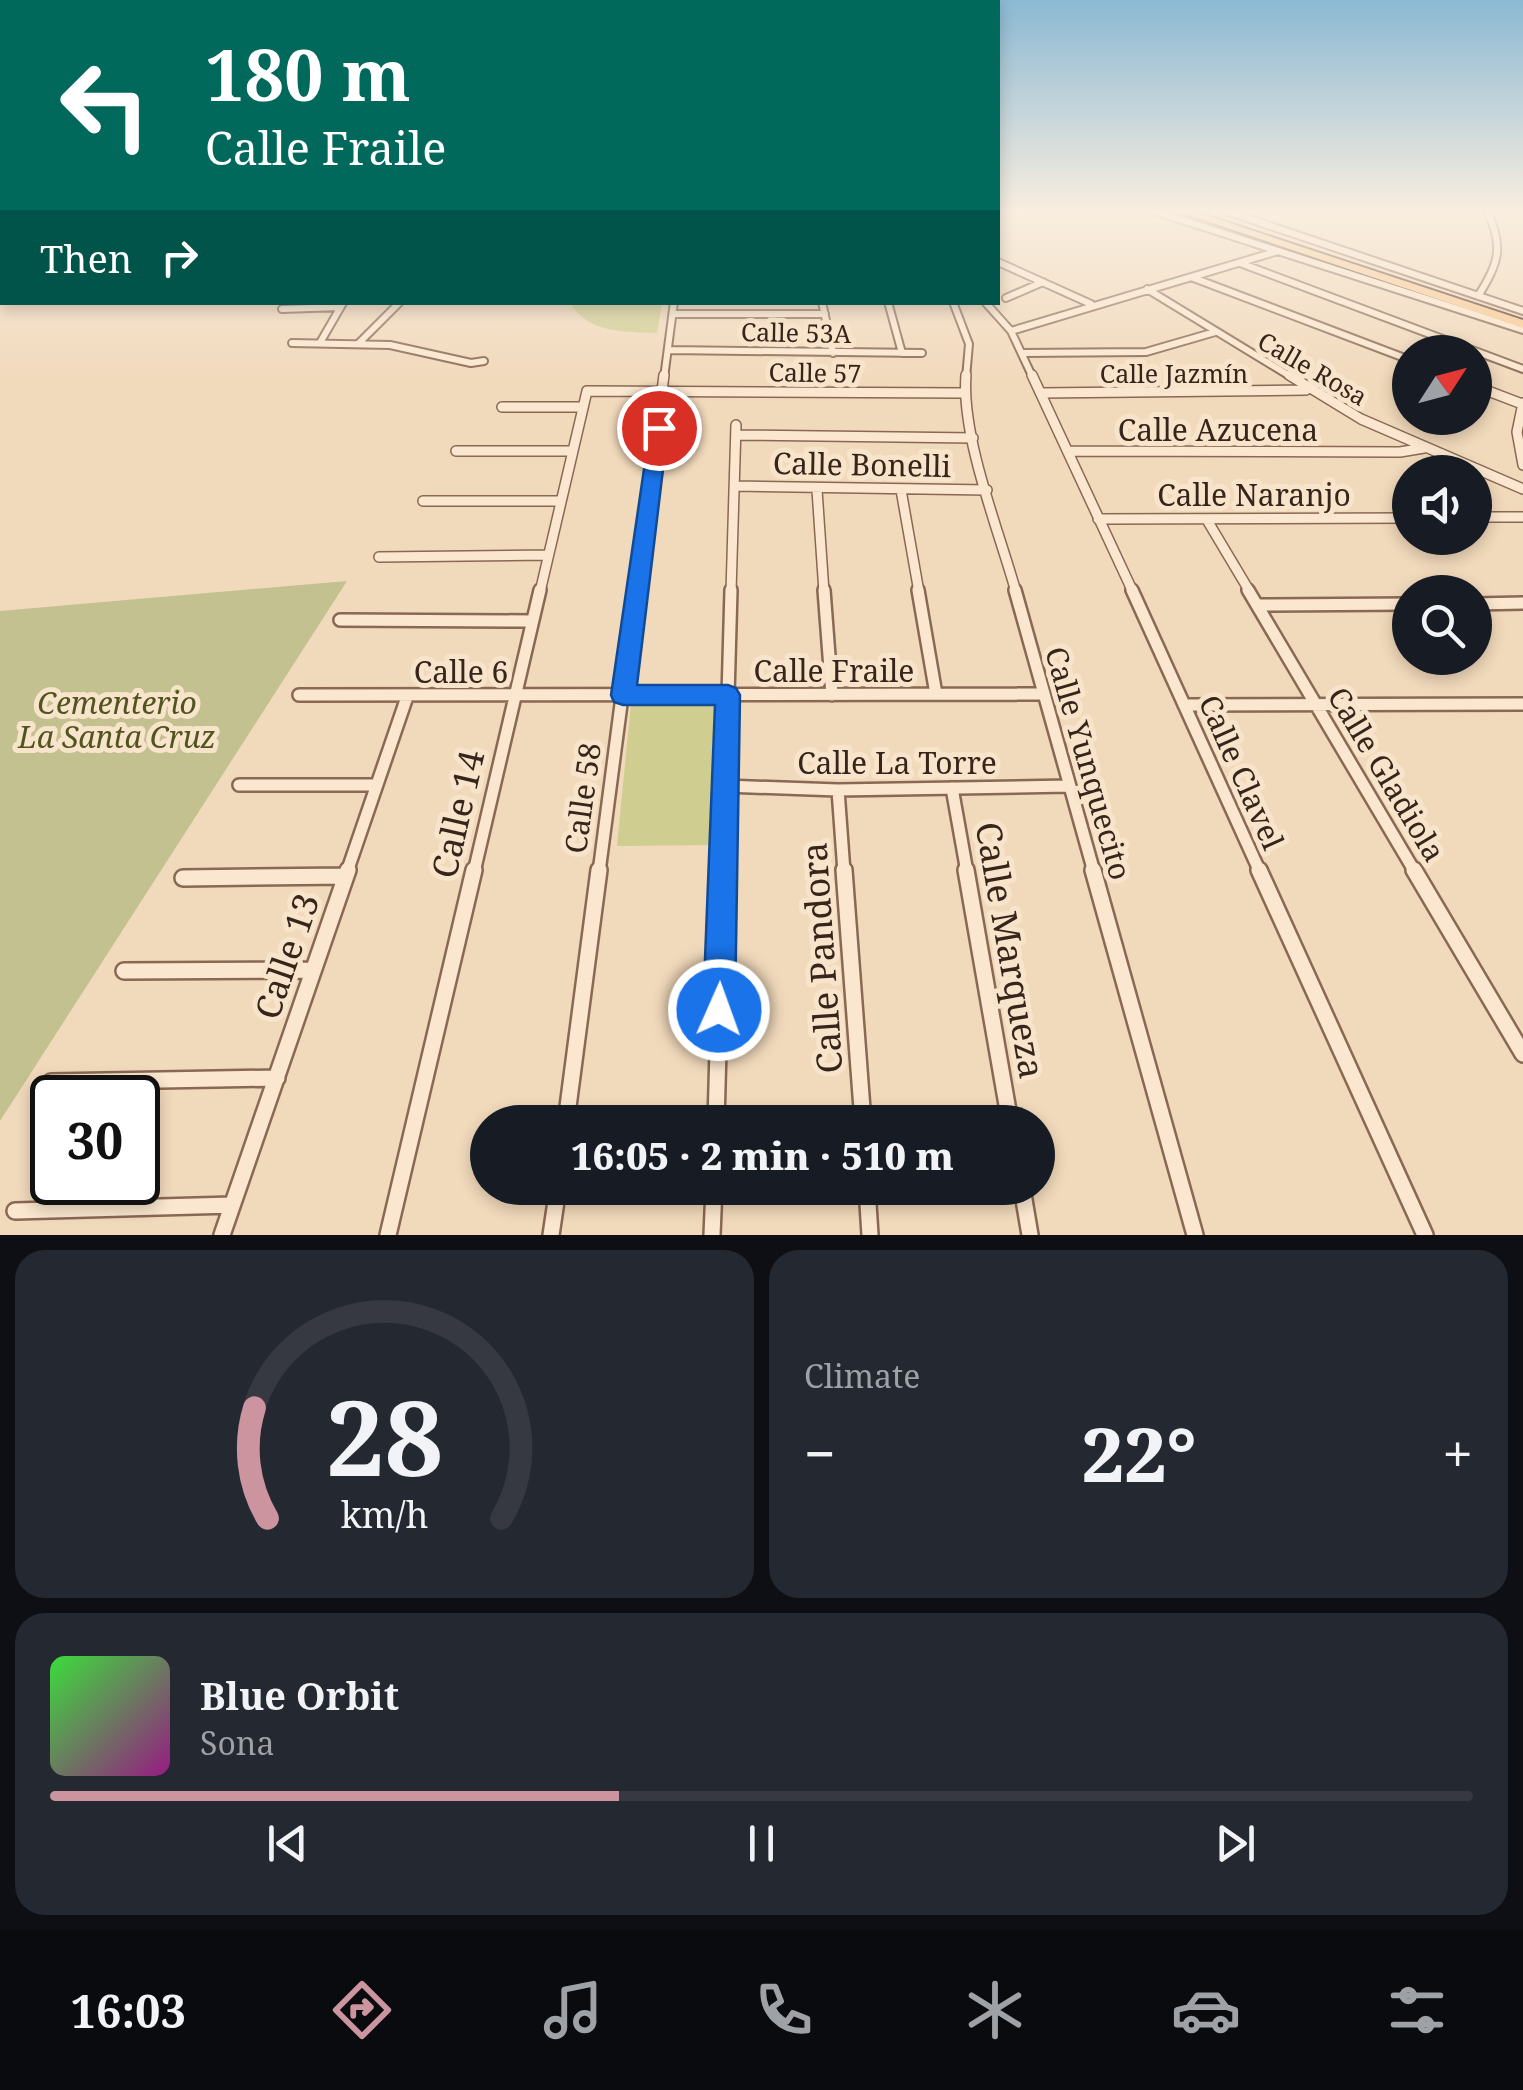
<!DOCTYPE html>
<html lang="en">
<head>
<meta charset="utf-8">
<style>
  :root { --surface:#171b24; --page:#242831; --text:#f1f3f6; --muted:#9ea1a6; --line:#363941; --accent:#cb949e }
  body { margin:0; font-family:"Noto Serif",serif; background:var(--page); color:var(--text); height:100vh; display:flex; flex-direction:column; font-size:38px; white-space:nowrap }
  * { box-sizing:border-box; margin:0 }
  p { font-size:32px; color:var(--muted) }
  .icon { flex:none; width:55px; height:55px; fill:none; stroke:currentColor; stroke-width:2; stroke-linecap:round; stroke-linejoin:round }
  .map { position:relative; height:1235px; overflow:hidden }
  .panel { display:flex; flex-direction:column; gap:15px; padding:15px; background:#0d0f14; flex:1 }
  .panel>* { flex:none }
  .top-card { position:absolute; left:0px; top:0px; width:1000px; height:305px; box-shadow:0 5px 15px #0003; background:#00695c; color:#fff; overflow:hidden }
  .needle { width:65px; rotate:54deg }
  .tools { position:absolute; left:1392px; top:335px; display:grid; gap:20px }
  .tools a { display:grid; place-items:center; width:100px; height:100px; border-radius:50%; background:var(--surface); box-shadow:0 5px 15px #0003; font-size:50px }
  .speed { position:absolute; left:30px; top:1075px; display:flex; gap:20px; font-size:50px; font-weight:700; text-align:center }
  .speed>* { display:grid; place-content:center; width:130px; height:130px; border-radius:50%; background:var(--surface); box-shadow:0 5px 15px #0003; line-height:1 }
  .speed .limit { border:5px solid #111; border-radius:15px; background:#fff; color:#111 }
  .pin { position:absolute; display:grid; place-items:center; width:85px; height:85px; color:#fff; margin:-42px; border:5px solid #fff; border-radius:50%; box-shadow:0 2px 10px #0007 }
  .me { position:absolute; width:110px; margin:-55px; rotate:2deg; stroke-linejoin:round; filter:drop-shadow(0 0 8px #0008) }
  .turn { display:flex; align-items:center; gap:35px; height:210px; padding:0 40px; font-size:45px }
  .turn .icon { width:130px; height:130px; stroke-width:2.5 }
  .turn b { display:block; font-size:70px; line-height:85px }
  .then { display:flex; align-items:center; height:95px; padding:0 40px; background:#0003; gap:20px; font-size:38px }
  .big { font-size:75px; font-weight:800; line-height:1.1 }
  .panel .tile { flex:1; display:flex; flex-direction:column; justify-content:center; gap:15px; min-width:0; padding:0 35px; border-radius:30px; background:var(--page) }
  .panel .dial { align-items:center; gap:0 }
  .dial svg { height:260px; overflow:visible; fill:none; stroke:var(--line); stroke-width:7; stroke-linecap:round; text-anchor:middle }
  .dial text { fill:var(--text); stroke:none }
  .song { display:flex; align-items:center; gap:30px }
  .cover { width:120px; height:120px; border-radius:15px; background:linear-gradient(135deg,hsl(120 70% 55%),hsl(310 70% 35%)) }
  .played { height:10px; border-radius:5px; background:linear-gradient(90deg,var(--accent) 40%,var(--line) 40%) }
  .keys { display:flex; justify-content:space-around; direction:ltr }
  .heat { display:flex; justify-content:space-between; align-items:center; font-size:55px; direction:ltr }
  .panel .tiles { flex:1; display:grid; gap:15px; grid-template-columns:1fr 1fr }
  .tile:last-child { grid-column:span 2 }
  .trip { position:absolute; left:470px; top:1105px; width:585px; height:100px; border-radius:50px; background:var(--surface); box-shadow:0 5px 15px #0003; font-weight:800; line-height:100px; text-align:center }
  .dock { display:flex; height:160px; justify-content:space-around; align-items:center; background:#090b0e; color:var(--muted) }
  .dock .icon { width:70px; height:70px }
  .dock .current { color:var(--accent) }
  .dock b { font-size:45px; color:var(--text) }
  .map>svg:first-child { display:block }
  .green { fill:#cfcd8f }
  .cemetery { fill:#c3c18f }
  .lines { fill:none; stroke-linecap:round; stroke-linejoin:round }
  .minor-far3-casing { stroke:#896854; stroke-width:10 }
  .minor-far2-casing { stroke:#896854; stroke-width:12 }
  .minor-far1-casing { stroke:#896854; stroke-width:16 }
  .minor-casing { stroke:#896854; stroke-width:20 }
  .primary-casing { stroke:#563729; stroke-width:4 }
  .minor-far3 { stroke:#fbe7cf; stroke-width:6 }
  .minor-far2 { stroke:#fbe7cf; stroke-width:9 }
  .minor-far1 { stroke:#fbe7cf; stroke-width:11 }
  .minor { stroke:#fbe7cf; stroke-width:15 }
  .primary { fill:#f8c88f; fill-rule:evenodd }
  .route { fill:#1a73e8; stroke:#114b97; stroke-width:2.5 }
  .labels { text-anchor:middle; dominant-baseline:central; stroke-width:10; stroke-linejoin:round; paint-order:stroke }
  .far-street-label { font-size:25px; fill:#37241a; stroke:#f8e4cb }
  .street-label { font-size:30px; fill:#37241a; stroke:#f8e4cb }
  .park-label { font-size:30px; font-style:italic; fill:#50551f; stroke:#f8e4cb }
  .near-street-label { font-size:35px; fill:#37241a; stroke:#f8e4cb }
</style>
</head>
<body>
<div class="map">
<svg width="1523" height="1235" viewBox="0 0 1523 1235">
  <rect width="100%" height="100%" fill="#f1d9bb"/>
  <path class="green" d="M570,303H662L657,333C624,332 588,333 570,303Z
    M715,703L712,845L617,846L631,704Z"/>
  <path class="cemetery" d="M347,581L0,1121V611Z"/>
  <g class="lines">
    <defs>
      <path id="minor-far3" d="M1154,211L1523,330
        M1226,211L1523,311
        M998,262L1091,304
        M1240,263L1523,369
        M1191,277L1410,360
        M1147,289L1293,378
        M1478,296C1499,264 1504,246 1487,211
        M1006,298L1043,282
        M822,302L833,353
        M888,302L902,353
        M953,302L969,344L966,378
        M985,302L1011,331L1033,378
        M282,309L340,307
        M674,314H825
        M1011,331L1278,251
        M321,341L343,303
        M292,343L390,345L471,363L484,361
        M359,343L400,302
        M669,350L922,353
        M1022,353L1146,352L1215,332
        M664,378L674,302"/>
      <path id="minor-far2" d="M966,375C961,437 999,531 1016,592
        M1032,375L1133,592
        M1289,375L1361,419L1523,489
        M1475,386L1522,404
        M1041,393L1306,390
        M1523,403L1517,432L1523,465
        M502,407H582
        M736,435L973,438
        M456,451H572
        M1069,451L1400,452L1424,448
        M736,486L987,490
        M817,490L824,592
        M901,490L919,592
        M423,501H561
        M1475,517H1523
        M1098,519L1410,518
        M1207,520L1250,592
        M379,557L547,555
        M540,592L587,391L965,393
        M636,592L664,375
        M731,592L736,425"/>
      <path id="minor-far1" d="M824,590L832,695
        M918,590L936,694
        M1015,590L1094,872
        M1132,590L1260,872
        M1248,590L1415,872
        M1475,604L1523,603
        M1258,605L1410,604
        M340,620L532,621
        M299,695L1044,694
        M1184,705L1523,704
        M239,785H376
        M725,786L838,790L1069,786
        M952,788L967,872
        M838,790L844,872
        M347,872L407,697
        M474,872L540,590
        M599,872L636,590
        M723,872L731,590"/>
      <path id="minor" d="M844,870L863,1122
        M966,870L1010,1122
        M1093,870L1195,1235
        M1259,870L1425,1235
        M1414,870L1523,1054
        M183,878L345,876
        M124,971L313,970
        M51,1082L277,1078
        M566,1122L599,870
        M716,1122L723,870
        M867,1188L870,1235
        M1022,1188L1030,1235
        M15,1211L232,1205
        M222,1235L348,870
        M388,1235L474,870
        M551,1235L558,1188
        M712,1235L714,1188"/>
      <path id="primary" d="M1177,211H1193L1523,320V328Z"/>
    </defs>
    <use href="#minor-far3" class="minor-far3-casing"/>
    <use href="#minor-far2" class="minor-far2-casing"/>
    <use href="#minor-far1" class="minor-far1-casing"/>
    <use href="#minor" class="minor-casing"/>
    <use href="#primary" class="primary-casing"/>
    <use href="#minor-far3" class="minor-far3"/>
    <use href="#minor-far2" class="minor-far2"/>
    <use href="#minor-far1" class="minor-far1"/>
    <use href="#minor" class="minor"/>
    <use href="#primary" class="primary"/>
  </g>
  <linearGradient id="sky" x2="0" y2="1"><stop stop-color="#8bb9d3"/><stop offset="0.55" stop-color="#f9eee0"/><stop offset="1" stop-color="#f9eee0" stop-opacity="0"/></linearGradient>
  <rect width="1523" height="384" fill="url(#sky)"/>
  <path class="route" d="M659,423L668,428L637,685H728L736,688L740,695L735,1010L730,1022L719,1026L708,1022L703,1010L715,705H623L614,702L611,695L650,428Z"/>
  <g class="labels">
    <g class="far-street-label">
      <text transform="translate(796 332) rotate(1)">Calle 53A</text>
      <text transform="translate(1313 368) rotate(30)">Calle Rosa</text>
      <text transform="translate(815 372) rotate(1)">Calle 57</text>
      <text x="1174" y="373">Calle Jazmín</text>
    </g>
    <g class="street-label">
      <text x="1218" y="429">Calle Azucena</text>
      <text transform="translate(862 464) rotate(1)">Calle Bonelli</text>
      <text x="1254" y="494">Calle Naranjo</text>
      <text x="834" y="670">Calle Fraile</text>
      <text x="461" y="671">Calle 6</text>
      <text x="897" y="762">Calle La Torre</text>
      <text transform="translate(1089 763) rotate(74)">Calle Yunquecito</text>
      <text transform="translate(1242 772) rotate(66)">Calle Clavel</text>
      <text transform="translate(1387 774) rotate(59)">Calle Gladiola</text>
      <text transform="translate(582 798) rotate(-82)">Calle 58</text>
    </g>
    <g class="park-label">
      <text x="117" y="702">Cementerio<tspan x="117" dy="34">La Santa Cruz</tspan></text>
    </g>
    <g class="near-street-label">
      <text transform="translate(457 814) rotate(-77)">Calle 14</text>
      <text transform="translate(1011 950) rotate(80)">Calle Marqueza</text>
      <text transform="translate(286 956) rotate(-71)">Calle 13</text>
      <text transform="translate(821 958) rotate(-94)">Calle Pandora</text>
    </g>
  </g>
</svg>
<div class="tools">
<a><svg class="needle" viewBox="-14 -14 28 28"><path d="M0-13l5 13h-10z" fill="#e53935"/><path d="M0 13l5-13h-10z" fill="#9ea1a6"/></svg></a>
<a><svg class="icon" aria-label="sound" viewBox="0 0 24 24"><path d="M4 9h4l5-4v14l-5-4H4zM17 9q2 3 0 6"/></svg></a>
<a><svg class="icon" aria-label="search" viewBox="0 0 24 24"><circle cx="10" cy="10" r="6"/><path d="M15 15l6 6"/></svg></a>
</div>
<div class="speed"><div class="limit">30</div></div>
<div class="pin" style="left:659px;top:428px;background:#d93025"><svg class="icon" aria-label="arrive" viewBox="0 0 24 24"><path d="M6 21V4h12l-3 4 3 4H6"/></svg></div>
<svg class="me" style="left:719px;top:1010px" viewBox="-20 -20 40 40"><circle r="17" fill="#1a73e8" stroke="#fff" stroke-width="3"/><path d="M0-11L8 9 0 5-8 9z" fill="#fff"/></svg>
<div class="trip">16:05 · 2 min · 510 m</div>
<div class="top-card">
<div class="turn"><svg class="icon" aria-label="left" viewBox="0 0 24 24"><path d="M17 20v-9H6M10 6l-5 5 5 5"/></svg><div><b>180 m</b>Calle Fraile</div></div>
<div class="then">Then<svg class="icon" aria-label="right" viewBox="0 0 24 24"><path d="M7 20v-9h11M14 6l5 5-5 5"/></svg></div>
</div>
</div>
<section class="panel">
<div class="tiles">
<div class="tile dial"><svg viewBox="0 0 100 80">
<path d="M14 69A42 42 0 1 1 86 69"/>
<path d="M14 69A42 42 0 0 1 10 35" stroke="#cb949e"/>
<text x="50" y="56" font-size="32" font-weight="700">28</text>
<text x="50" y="72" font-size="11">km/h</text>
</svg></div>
<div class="tile"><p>Climate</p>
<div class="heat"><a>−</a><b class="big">22°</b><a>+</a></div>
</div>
<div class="tile">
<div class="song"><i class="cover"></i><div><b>Blue Orbit</b><p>Sona</p></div></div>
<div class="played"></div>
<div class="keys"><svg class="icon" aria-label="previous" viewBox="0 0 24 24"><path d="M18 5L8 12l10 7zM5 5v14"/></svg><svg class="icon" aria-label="pause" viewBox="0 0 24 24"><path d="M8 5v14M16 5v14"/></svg><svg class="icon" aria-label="next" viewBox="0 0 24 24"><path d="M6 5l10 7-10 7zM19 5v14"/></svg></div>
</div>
</div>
</section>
<nav class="dock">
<b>16:03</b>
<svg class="icon current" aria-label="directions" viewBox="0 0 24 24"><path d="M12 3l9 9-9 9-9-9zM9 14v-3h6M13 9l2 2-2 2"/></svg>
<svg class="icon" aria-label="music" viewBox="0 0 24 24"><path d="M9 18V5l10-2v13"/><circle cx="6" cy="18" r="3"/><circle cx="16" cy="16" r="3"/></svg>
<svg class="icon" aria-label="phone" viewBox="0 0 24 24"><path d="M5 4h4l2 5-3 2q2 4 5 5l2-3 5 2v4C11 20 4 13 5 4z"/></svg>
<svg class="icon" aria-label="climate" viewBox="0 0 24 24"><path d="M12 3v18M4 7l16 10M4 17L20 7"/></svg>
<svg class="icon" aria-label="car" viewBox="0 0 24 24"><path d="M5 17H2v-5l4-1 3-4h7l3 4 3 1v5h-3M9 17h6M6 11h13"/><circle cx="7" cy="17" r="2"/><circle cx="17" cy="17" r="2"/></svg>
<svg class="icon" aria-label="filters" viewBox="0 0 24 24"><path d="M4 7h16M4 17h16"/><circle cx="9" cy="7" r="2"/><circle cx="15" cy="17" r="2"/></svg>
</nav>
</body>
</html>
